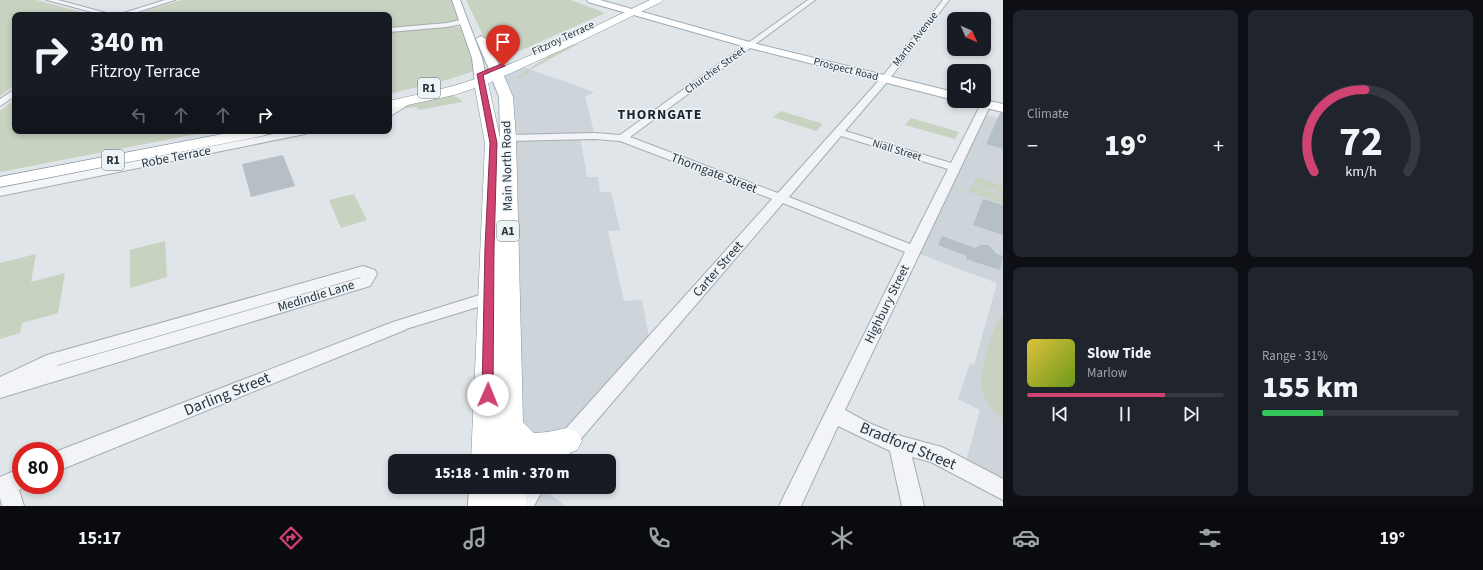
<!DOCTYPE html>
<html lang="en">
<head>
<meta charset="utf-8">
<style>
  :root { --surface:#171b24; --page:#20242c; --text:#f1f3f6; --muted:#9ea1a6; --line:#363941; --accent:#d04272 }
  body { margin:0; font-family:"Source Sans 3",sans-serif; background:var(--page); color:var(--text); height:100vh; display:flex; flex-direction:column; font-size:15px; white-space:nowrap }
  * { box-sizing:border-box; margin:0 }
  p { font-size:13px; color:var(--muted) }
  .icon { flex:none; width:22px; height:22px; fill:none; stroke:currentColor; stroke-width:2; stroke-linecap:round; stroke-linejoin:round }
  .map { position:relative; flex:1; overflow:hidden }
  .sheet { display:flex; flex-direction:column; gap:10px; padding:10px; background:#0d0f14; width:480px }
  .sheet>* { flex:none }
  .top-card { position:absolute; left:12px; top:12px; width:380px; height:122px; border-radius:8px; box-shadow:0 2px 6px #0003; background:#171b24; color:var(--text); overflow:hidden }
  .needle { width:26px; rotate:135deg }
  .controls { position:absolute; left:947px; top:12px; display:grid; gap:8px }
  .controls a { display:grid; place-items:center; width:44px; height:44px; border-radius:8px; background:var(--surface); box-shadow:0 2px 6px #0003; font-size:20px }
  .speed { position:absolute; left:12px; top:442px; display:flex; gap:8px; font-size:20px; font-weight:700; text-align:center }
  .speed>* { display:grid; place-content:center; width:52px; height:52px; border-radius:50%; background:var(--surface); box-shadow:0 2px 6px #0003; line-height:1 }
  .speed .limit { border:6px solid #d22; background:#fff; color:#111 }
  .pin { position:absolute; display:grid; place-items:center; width:34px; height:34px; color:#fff; margin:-41px -17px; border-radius:50% 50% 50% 0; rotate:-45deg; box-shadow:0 0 4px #0007 }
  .pin .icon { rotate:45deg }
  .me { position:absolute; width:44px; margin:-22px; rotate:1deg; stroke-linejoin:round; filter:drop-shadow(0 0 3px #0008) }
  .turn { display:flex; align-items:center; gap:14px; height:84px; padding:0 12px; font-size:18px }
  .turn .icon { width:52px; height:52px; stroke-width:2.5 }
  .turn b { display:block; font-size:28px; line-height:34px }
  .lanes { display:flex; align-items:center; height:38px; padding:0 12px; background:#0003; justify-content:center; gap:20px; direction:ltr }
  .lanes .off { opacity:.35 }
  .big { font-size:30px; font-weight:800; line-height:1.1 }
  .sheet .tile { flex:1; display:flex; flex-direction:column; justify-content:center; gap:6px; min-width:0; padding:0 14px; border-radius:8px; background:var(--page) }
  .sheet .dial { align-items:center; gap:0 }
  .dial svg { height:104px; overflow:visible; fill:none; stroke:var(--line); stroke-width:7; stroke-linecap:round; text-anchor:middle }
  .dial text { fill:var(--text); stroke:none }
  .song { display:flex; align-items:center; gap:12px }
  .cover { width:48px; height:48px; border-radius:6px; background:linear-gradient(135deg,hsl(50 70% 55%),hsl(80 70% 35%)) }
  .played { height:4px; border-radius:2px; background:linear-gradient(90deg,var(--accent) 70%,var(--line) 70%) }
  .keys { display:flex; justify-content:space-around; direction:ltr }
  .heat { display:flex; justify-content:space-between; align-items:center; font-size:22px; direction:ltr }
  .charge { height:6px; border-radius:3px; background:linear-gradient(90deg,#34c759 31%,var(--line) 0) }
  .sheet .tiles { flex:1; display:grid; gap:10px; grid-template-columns:repeat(2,1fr) }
  .trip { position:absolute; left:388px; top:454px; width:228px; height:40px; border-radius:8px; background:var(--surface); box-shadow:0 2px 6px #0003; font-weight:800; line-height:40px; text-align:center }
  .dock { display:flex; height:64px; justify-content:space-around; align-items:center; background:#090b0e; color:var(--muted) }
  .dock .icon { width:28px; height:28px }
  .dock .current { color:var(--accent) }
  .dock b { font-size:18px; color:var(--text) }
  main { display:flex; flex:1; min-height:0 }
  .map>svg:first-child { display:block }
  .built { fill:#cdd4da }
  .green { fill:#c8d2c0 }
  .building { fill:#b6bfc5 }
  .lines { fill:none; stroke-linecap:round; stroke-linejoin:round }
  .minor-casing { stroke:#a4adb2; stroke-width:2 }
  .major-casing { stroke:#9eabb4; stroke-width:2 }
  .highway-casing { stroke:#86959f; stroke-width:1 }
  .minor { fill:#f2f4f7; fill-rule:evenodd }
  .major { fill:#fff; fill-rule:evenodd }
  .highway { fill:#fff; fill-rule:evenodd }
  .route { fill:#d04272; stroke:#872b4a }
  .labels { text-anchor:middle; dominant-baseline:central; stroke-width:3; stroke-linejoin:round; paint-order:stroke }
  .far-street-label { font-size:11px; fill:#283540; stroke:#eef3f6 }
  .shield { fill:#eef3f6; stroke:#636e77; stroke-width:1 }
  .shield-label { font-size:12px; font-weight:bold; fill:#283540 }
  .street-label { font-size:13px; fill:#283540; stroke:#eef3f6 }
  .far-district-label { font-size:14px; font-weight:bold; letter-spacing:1px; fill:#1a2630; stroke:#eef3f6 }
  .near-street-label { font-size:16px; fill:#283540; stroke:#eef3f6 }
</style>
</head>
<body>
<main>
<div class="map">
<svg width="1003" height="506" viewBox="0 0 1003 506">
  <rect width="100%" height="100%" fill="#dfe5e8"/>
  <path class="built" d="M504,60L594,92L585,97L595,136L580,137L587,177H598L600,192H611L620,230L608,231L624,301L642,300L649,338L542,461H497L498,98L484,69Z
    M985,115L1003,119V490L964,469L980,410L958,399L970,363L974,365L997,283L912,251Z
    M497,487H540L566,506H497Z"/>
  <path class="green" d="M0,0H36L93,15H15V85L0,96Z
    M182,0H454L461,22L389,29V15H132Z
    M466,0H571L605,13L501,59L498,58L488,45Z
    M453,26L464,28L471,52L474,71L450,79L389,94V32Z
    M578,44L528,71V72L529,73L520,78L518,77C529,68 565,45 578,44Z
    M448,95H454V96L460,99L462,102L419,110L416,107L400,109L406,106Z
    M15,99V131H212L0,172V111Z
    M781,111L823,124L816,131L773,117Z
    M911,118L959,132L955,139L905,125Z
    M976,177L1003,186V193L973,184Z
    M972,185L1003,195V203L969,192Z
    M354,194L367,220L341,228L329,200Z
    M165,241L167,277L130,288V250Z
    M36,254L31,282L65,273L58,313L22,323L20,333L0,339V263Z
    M1003,314V419C994,411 984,402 982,389C979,370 991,329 1003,314Z"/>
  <path class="building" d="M1000,113H1003V149L986,144Z
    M283,155L295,186L251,197L242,164Z
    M983,199L1003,205V235L973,225Z
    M942,236L975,248L981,245H988L997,254L1003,256L1000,270L966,259L967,256L938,245Z"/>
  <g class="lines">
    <defs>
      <path id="minor" d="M47,0H58L114,15H103Z
        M165,0H175L128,15H117Z
        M808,0H815L630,137L778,193L882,77L943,0H949L888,81L845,131L951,163L981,104L986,101L991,104L845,410L869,423L901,436L942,447L1003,479V500L931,462L912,457L924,506H902L890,451L838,426L801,506H779L905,252L783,203L574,447L565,461H544L560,435L772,199L620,141L595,139L508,141L503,138L508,135L595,133L620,135ZM841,136L948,169L910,244L789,197Z
        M464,19H467V23L447,27L389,32V28L447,23Z
        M15,89V96L0,106V99Z
        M408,98L411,99L413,101L411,103L389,117V110Z
        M289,131H310L305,134L0,196V188Z
        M363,266L375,270L377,274L370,286L0,398V377L47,355ZM361,277L360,278L57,366L58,365Z
        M489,292L494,294L497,298L494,302L406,329L405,330L55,472V452L393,322Z
        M21,468V485H28L19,490L24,506H2L0,498V477Z
        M521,487H544L534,506H510Z"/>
      <path id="major" d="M452,0H460L482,58L487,82L485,84H477L475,82L472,58Z
        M587,0H600L753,43L954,92V100L746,47L588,2Z
        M481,36L486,39L501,69L499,71L495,72L489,69L476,39Z
        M984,100L1003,104V112L969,104L967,101Z"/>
      <path id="highway" d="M650,0H663L661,2L579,42L504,76L513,97L516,138L523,422L534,433L548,432L567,428L577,432L582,441L577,450C560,457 542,464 524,457V461H471L485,143L475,88L454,95L389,109V101C423,93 458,87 490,73L489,69L490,66L495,65L501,68L571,38ZM493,81L499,97L500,138L488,83Z
        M238,131H270L268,134L262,136L0,187V177Z
        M469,487H526V506H468Z"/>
    </defs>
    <use href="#minor" class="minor-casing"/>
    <use href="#major" class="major-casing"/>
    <use href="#highway" class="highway-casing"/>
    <use href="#minor" class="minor"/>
    <use href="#major" class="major"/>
    <use href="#highway" class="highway"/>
  </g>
  <path class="route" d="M501,64L505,66L483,75L497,143L494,248L493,395L492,398L488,400L483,398L482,395L485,248L490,143L477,74Z"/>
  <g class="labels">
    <g class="far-street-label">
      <text transform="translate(563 38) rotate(-25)">Fitzroy Terrace</text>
      <text transform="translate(915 39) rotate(-52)">Martin Avenue</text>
      <text transform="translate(846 69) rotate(14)">Prospect Road</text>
      <text transform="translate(715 70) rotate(-36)">Churcher Street</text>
      <text transform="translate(897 150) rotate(17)">Niall Street</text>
    </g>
    <g class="shield">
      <rect x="418" y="78" width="22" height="20" rx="3"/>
      <rect x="102" y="150" width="22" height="20" rx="3"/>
      <rect x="497" y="221" width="22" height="20" rx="3"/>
    </g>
    <g class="shield-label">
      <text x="429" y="88">R1</text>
      <text x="113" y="160">R1</text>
      <text x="508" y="231">A1</text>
    </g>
    <g class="street-label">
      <text transform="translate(176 157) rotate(-11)">Robe Terrace</text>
      <text transform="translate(507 166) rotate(-91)">Main North Road</text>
      <text transform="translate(714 173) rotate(21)">Thorngate Street</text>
      <text transform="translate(718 269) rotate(-49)">Carter Street</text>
      <text transform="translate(316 296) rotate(-17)">Medindie Lane</text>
      <text transform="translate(887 304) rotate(-64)">Highbury Street</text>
    </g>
    <g class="far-district-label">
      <text x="660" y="115">THORNGATE</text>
    </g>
    <g class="near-street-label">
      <text transform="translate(227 394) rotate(-22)">Darling Street</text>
      <text transform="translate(908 446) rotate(22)">Bradford Street</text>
    </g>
  </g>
</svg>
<div class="controls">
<a><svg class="needle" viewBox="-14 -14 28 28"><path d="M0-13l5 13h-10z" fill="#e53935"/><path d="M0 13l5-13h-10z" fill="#9ea1a6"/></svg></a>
<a><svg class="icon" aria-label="sound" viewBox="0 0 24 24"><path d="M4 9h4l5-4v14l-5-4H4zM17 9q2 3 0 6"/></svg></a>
</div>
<div class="speed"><div class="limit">80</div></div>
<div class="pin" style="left:503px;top:66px;background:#d93025"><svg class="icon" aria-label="arrive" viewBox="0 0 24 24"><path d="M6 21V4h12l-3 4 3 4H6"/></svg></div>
<svg class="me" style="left:488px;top:395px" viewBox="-20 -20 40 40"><circle r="19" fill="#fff"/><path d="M0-13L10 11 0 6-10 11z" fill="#d04272"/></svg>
<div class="trip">15:18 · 1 min · 370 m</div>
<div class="top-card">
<div class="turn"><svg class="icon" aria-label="right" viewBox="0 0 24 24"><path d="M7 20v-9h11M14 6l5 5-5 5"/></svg><div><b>340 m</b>Fitzroy Terrace</div></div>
<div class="lanes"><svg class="icon off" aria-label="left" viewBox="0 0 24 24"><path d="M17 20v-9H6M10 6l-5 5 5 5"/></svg><svg class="icon off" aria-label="ahead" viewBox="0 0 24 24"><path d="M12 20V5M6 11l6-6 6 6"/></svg><svg class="icon off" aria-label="ahead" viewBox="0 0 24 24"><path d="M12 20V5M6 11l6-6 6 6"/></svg><svg class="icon" aria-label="right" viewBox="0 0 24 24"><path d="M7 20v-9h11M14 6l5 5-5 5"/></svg></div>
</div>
</div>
<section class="sheet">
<div class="tiles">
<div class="tile"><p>Climate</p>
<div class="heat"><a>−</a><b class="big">19°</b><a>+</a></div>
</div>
<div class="tile dial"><svg viewBox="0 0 100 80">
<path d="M14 69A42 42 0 1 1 86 69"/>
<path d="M14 69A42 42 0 0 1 53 6" stroke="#d04272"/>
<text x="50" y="56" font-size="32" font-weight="700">72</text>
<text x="50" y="72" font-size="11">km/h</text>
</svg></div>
<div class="tile">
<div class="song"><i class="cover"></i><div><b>Slow Tide</b><p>Marlow</p></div></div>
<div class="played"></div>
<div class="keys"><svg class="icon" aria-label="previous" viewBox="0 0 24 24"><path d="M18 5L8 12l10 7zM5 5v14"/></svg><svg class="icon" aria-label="pause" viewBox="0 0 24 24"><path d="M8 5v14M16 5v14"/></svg><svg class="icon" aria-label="next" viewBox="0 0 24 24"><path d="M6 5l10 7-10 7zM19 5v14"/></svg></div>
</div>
<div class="tile"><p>Range · 31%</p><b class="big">155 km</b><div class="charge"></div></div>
</div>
</section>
</main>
<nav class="dock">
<b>15:17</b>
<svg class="icon current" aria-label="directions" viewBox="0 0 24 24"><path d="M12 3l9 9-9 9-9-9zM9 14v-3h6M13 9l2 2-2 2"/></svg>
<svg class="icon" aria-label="music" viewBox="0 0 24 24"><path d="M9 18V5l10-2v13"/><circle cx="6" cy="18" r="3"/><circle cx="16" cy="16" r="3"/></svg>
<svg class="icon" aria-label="phone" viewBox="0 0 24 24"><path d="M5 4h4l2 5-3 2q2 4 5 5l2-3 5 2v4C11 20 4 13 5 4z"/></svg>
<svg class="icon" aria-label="climate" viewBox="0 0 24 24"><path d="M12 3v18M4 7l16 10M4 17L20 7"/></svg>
<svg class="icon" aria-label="car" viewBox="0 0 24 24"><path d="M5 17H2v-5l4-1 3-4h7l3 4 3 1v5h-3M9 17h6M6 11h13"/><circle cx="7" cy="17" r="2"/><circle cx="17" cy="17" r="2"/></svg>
<svg class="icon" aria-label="filters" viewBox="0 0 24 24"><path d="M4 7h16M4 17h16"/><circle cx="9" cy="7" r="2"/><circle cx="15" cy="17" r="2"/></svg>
<b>19°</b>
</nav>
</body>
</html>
